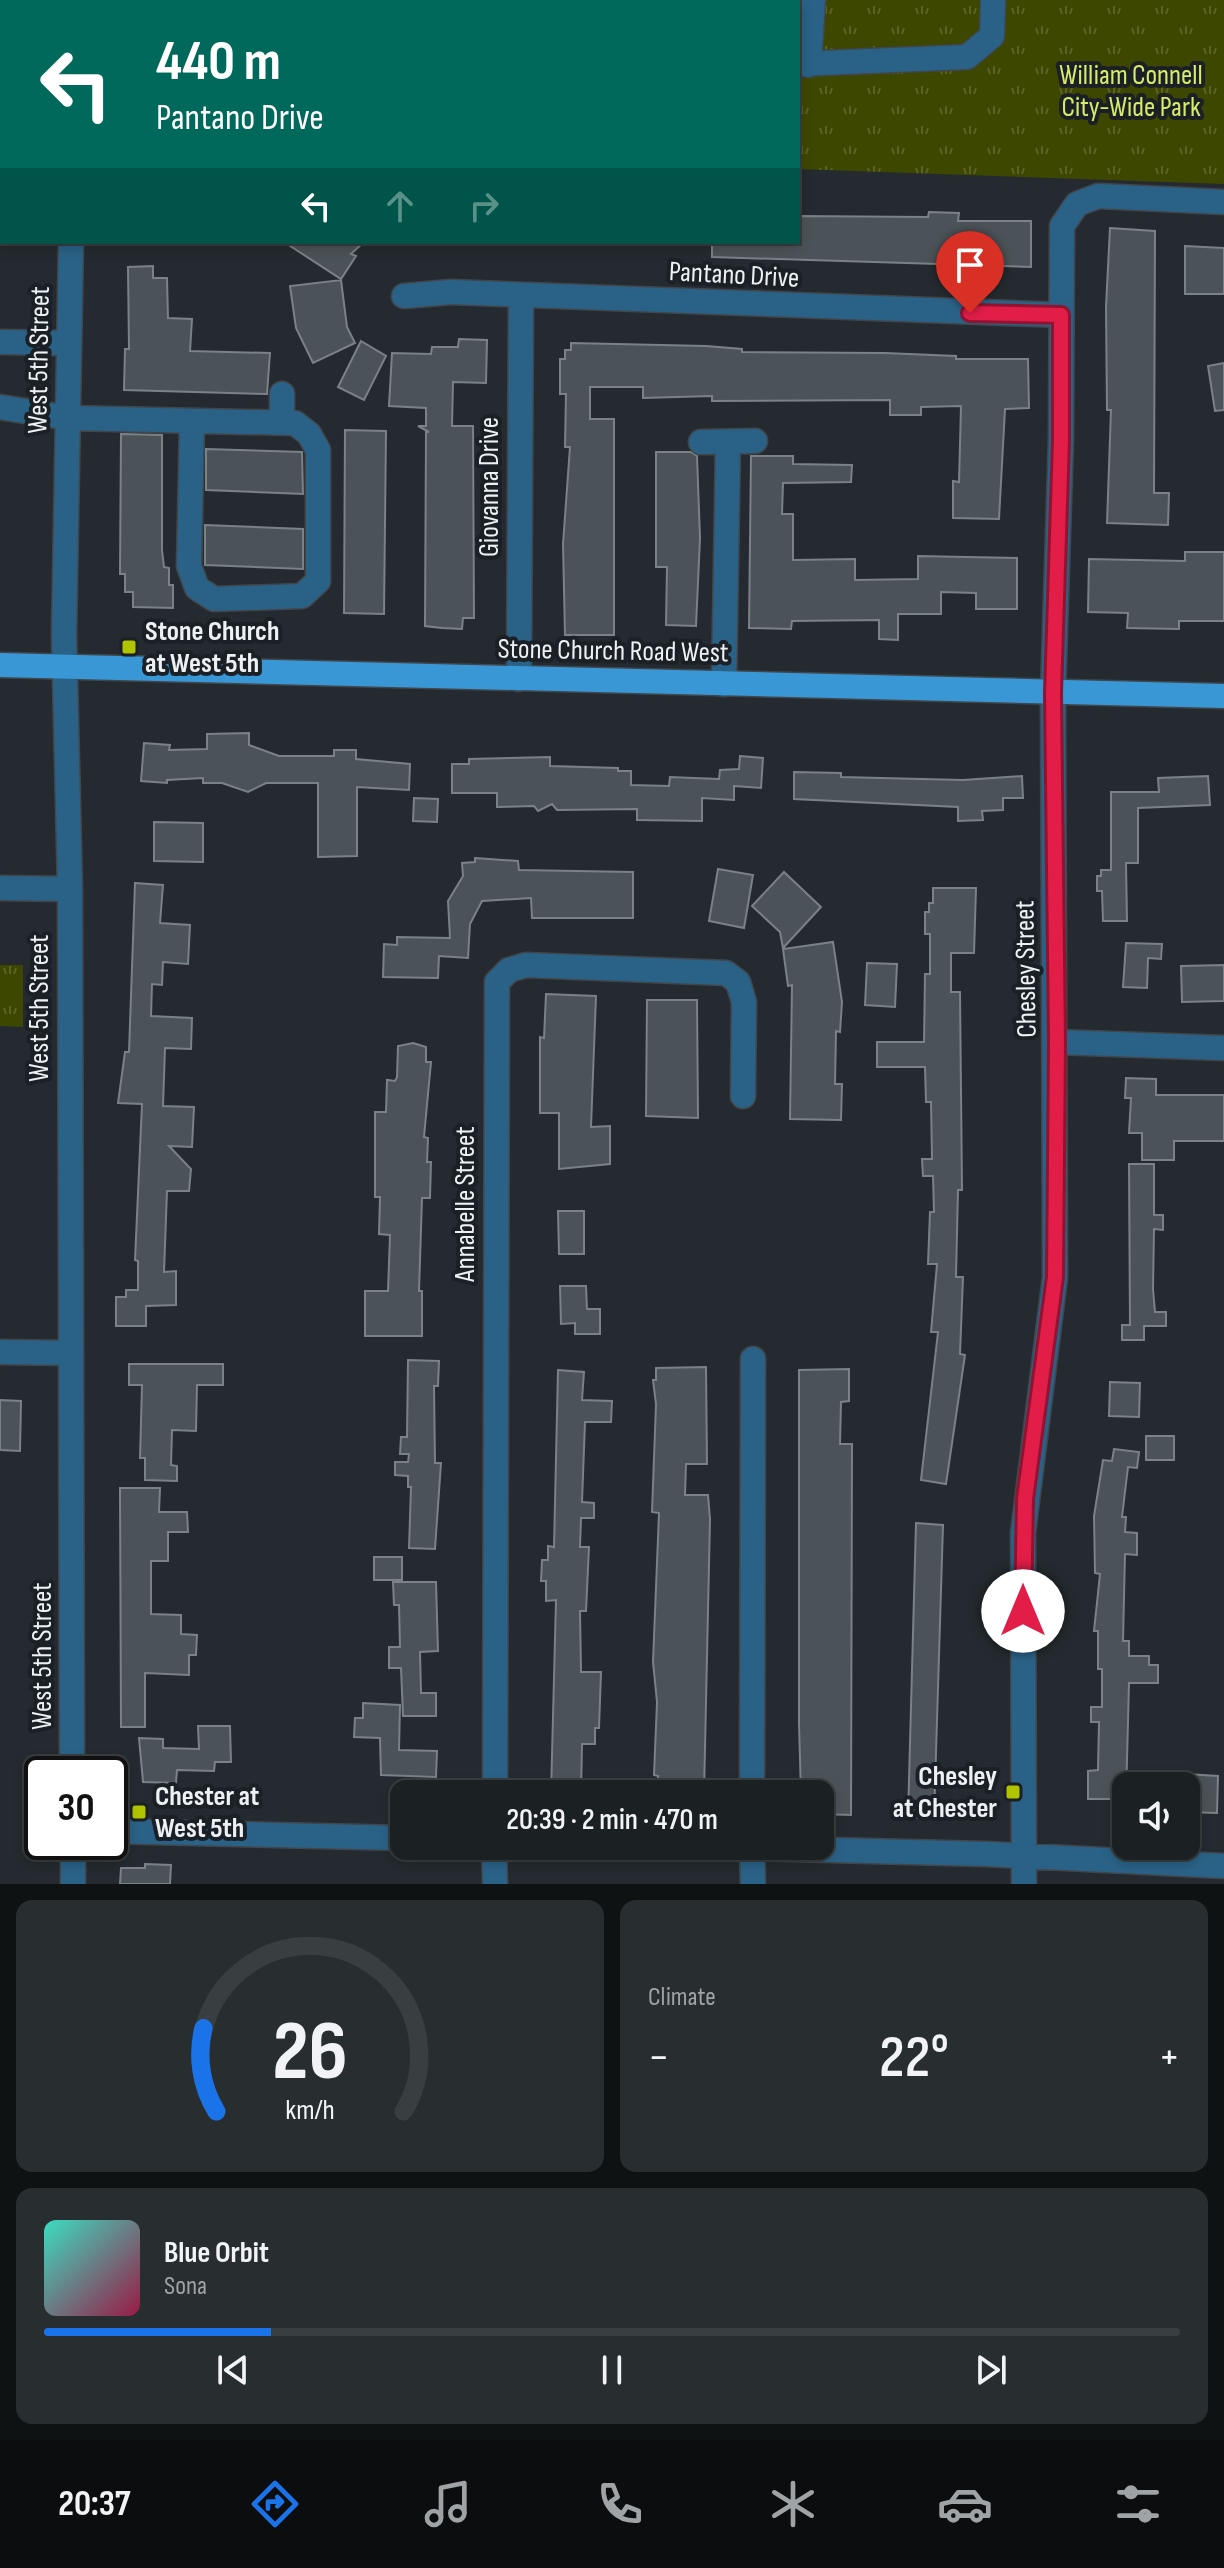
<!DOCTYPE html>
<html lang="en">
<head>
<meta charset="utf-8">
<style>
  :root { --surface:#1b2023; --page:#282d30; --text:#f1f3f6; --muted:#a0a3a6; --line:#393e41; --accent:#1a73e8 }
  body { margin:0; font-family:"Sofia Sans Condensed",sans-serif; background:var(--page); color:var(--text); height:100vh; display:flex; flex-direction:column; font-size:30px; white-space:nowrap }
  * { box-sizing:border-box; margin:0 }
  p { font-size:26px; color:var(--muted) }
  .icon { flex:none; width:44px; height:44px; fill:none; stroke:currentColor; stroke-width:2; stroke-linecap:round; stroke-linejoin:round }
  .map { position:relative; height:1884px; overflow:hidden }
  .side { display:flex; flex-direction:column; gap:16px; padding:16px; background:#0f1213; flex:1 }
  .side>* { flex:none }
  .hud { position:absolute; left:0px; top:0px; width:800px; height:244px; box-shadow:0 4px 12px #0003,0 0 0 2px var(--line); background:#00695c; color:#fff; overflow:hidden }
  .controls { position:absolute; left:1112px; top:1772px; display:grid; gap:16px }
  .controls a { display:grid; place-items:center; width:88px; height:88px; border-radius:16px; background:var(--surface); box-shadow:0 4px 12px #0003,0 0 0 2px var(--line); font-size:40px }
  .speed { position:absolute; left:24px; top:1756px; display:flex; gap:16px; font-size:40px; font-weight:700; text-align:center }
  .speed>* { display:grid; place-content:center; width:104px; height:104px; border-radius:50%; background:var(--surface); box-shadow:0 4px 12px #0003,0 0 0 2px var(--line); line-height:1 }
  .speed .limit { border:4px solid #111; border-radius:12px; background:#fff; color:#111 }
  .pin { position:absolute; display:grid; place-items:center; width:68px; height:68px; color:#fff; margin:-82px -34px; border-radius:50% 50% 50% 0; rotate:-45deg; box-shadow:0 0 8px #0007 }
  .pin .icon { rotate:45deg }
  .me { position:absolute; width:88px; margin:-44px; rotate:0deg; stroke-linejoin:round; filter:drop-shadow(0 0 6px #0008) }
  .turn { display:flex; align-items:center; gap:28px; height:168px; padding:0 24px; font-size:36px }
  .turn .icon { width:104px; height:104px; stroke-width:2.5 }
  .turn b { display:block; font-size:56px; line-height:68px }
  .lanes { display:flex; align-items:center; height:76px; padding:0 24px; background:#0003; justify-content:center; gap:40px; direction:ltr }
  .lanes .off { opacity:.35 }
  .big { font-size:60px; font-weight:600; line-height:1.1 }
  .side .card { flex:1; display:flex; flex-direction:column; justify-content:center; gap:12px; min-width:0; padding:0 28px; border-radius:16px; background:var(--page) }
  .side .dial { align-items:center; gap:0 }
  .dial svg { height:208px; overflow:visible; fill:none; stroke:var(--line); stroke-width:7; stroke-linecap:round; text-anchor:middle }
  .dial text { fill:var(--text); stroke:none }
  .song { display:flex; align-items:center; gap:24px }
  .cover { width:96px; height:96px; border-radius:12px; background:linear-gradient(135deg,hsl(170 70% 55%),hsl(340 70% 35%)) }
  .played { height:8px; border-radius:4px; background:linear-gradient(90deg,var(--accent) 20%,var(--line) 20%) }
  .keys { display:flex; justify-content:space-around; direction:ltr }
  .heat { display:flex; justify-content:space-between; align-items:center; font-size:44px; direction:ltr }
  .side .tiles { flex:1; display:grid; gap:16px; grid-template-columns:1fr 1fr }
  .card:last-child { grid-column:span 2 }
  .trip { position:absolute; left:390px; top:1780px; width:444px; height:80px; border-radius:16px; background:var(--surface); box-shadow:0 4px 12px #0003,0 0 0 2px var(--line); font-weight:600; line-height:80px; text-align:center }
  .menu { display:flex; height:128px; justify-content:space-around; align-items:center; background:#0b0d0e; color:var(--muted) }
  .menu .icon { width:56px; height:56px }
  .menu .current { color:var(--accent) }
  .menu b { font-size:36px; color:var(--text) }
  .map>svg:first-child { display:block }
  .grass { fill:url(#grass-tufts) }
  .building { fill:#4c5358; stroke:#7a8187; stroke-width:2 }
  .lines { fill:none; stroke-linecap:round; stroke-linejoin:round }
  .minor-casing { stroke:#40464b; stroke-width:27 }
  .major-casing { stroke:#40464b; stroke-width:27 }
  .minor { stroke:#2a6287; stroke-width:24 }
  .major { stroke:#3897d4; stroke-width:24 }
  .route-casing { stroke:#92132f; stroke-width:20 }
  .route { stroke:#e11d48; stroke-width:14 }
  .poi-dot { fill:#b0c500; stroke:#1a2025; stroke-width:3 }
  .labels { text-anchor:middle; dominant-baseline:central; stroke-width:8; stroke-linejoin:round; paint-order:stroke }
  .park-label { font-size:28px; fill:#d8ec6b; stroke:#1a2025 }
  .street-label { font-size:28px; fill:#edf1f5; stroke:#1a2025 }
  .poi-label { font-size:28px; font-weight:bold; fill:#edf1f5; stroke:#1a2025; text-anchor:start }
</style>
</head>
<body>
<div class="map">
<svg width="1224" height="1884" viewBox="0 0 1224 1884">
  <defs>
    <pattern id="grass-tufts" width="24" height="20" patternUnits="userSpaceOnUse" patternTransform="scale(2)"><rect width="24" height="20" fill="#3e4700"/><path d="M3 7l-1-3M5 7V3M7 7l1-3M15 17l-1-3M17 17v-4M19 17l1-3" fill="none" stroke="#5a6226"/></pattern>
  </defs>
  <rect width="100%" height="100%" fill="#242a2f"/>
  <path class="grass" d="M98,0H1224V184L798,169V2Z
    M0,965H23V1027L0,1026Z"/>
  <path class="building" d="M929,212L959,213L958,221H1031V267L712,257V242H798V216L928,217Z
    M1110,228L1155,231L1154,493H1169L1168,525L1107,523L1111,410H1107L1106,307Z
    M284,242H364L351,254L356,256L341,279Z
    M1185,246L1224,248V294H1185Z
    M153,266V278H167L168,318L192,319L190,351L270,353L267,394L124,390L125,349H129L128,267Z
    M341,280L347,327L355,343L313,363L296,328L290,286Z
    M459,339L487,340L486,383L453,382L452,426H473L474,618H463L462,629L442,628L425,626L426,432H429L418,426H426V408L389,406L392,353L431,354L432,347H458Z
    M361,341L386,356L364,400L338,387Z
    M571,343L706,346L742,349V352L885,353L956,356V359H1028L1029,408L1005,409L999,519L953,518V481L959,482L961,406L921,407V415H890V400L712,401V396L643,398V387H590V419H614V635H565L563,544L570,447H565L566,394H560V359H565V350H571Z
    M1224,363V410L1215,411L1208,366Z
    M345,430L386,431L384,614L344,613Z
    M121,434L162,435V550L164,567L169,568V585H173V608L133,607V592H125V574H120Z
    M206,449L302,452L303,494L206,490Z
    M656,452H691L697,456L700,538L696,626L666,625L667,567H656Z
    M751,456H793V464L852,465L851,482L783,483L782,514H793V560L855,559V580L918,579V556L1017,558V609H976V593L941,592V614H898V640L879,639V620L792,621L791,629L749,628Z
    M205,525L303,529V569L205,565Z
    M1185,552H1224V621H1179V629L1127,628L1128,613L1088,612L1089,559L1185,561Z
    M249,733V745L279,756H334V750H356V759L410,764L409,790L357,787V856L318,857V783H266L248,792L222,783H203V778L167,780V783L141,781L144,743L170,745L169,750L207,749V734Z
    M740,756L763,758L761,788L734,786V800L702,798V821L637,820V809L557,810L552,804L538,811L534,806L497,807V793H452V764H469V759L550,757V766L618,768V771H631V785L669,786L670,777L719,779L720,770L739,769Z
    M794,772L841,773V777L963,780L1022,776L1023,798H1003V810L982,811L983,820L958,821V807L794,799Z
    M1208,776L1210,805L1138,808V863H1126L1127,921H1103L1102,891H1097V876H1101V870H1111V792H1159L1158,778Z
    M414,798L438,799L437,822L413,821Z
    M154,822L203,823V862L154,861Z
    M475,858L518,861L519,870L633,872V918H532L531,898L482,901L470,924L468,958L439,956L438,978L383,977L384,944L397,945V937L450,938L448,901L463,876L462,863L475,862Z
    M718,869L753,875L744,928L709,921Z
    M784,872L821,907L783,948L780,932L752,906Z
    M135,883L163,885L160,923L190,925L188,964L163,962L162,985L152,984L151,1016L192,1018L191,1049L165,1048L163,1106L194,1107L192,1147L169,1146L191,1169L189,1191H167L164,1272L176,1271V1305L146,1306V1326H116V1297H126V1290H138V1261L135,1260L142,1104L118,1103L125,1052H129Z
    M933,888H976L974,953H951V992H960L962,1190H958L956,1277H963L960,1354L965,1355L946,1484L921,1480L938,1332H931L937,1264H928L930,1212H934L933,1176H923L922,1159H932L931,1102H926L925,1067H877V1042H924L925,974H930V934H925V912H929V903H933Z
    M833,942L842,1002L840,1032L836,1031L835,1084H842L841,1120L790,1119L792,985L788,986L783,949Z
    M1126,943L1162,944L1161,959L1148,958L1147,988L1123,987Z
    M867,963L897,964L895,1007L865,1005Z
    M1224,965V1001L1182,1002L1181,966Z
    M546,994L596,996L591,1127L610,1126V1164L559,1169V1113H540V1037L544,1038Z
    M647,1000H697L698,1118L646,1116Z
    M413,1043L426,1047V1062H431L424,1137L428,1138L427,1162H431L430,1198H422L419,1291H422V1336H365V1291H388L390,1235L379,1234L380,1197H375V1112H386L387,1080L395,1081L397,1077L398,1046Z
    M1126,1078L1156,1079V1095H1224V1141H1174V1160H1142V1133H1129L1131,1098H1125Z
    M1129,1164H1154V1215H1163V1230L1154,1229L1153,1289L1155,1312H1166V1326H1144V1340H1122V1325H1130Z
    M558,1211H584V1254H559Z
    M560,1286H586L587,1309H600V1334H575V1323L561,1324Z
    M408,1360L439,1361L438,1386H434L435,1463H441L435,1549L409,1548L411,1487H408V1476L395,1475V1462H408L409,1454H400L401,1437H407Z
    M129,1364H223V1385H197L196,1431L172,1430L171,1465L177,1466V1481L145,1480V1458H140L142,1385H129Z
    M706,1367L707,1464H686L685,1495H708L710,1519L704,1794H658V1776L654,1775L657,1702L653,1662L659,1513L652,1512L656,1404L653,1380H656V1368Z
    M849,1369V1401L841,1402L840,1444H852L851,1815L820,1814V1794H801L799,1724V1370Z
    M558,1370L584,1372L582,1400L612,1401L611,1422H585L582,1502L594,1503V1518H581L580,1547H589L586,1611H580L581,1672H601L599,1728H595V1744H582L581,1794H551L556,1600L546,1601V1581H541L542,1560H548V1546L554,1547Z
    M1110,1382L1140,1383L1139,1417L1109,1416Z
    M0,1400L21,1401L20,1451L0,1450Z
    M1146,1436H1174V1460H1146Z
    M1114,1449L1139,1452L1137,1468L1128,1467L1122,1517H1126L1125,1532L1137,1533V1555L1125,1554L1123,1641H1129V1656H1149V1665H1158V1683H1129L1126,1799H1088V1771L1098,1770L1099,1722H1091V1707H1102V1669H1098V1631H1094L1100,1574L1095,1573L1094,1516L1103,1460L1112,1461Z
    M120,1488H160L159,1512H187L188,1532H168V1561H151V1614L181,1615V1634L197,1635L196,1655H189V1675L145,1673V1727H121Z
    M916,1523L943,1525L934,1818L908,1817Z
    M374,1557H402V1580H374Z
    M393,1582H436L438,1651L420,1652L421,1693H436V1716H403L401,1668H389V1647H400L399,1605H394Z
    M363,1703L400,1705L399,1750L437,1751L436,1777L381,1775L380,1738L354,1737L355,1718H363Z
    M198,1726H230L231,1762H215L214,1771L177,1770L176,1783L143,1782L139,1738L163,1739V1748L199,1749Z
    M1186,1774L1218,1776L1217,1813L1186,1812Z
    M145,1864L171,1865L170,1884H120L121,1868H145Z"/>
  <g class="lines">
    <defs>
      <path id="minor" d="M75,2V0
        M798,64L967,57L992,36L993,0
        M809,65L813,0
        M71,242L64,635L70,889L72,1774
        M404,296L451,292L1061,315
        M0,342L68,343
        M0,407L69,418L295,423L309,434L318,450V581L302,596L214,599L197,588L189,566L192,421
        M282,422V394
        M701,442L755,441
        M519,679L521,295
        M724,684L728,442
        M0,888L70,889
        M1057,1042L1224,1048
        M0,1352L71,1353
        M495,1794L497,982L509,970L526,965L726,973L738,982L744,1002L743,1096
        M752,1794L753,1359
        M110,1831L404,1838
        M73,1842V1884
        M494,1846L495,1884
        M673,1846L986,1854L1224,1866
        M752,1846L753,1884
        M1024,1884L1023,1533L1055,1277L1053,693L1061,440L1062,226L1077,204L1098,196L1224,202"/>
      <path id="major" d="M0,665L1224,696"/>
    </defs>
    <use href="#minor" class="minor-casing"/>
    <use href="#major" class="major-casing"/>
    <use href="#minor" class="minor"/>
    <use href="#major" class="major"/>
  </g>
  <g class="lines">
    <defs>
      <path id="route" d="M970,313L1061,315V440L1053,693L1057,1042L1055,1277L1025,1499L1023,1611"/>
    </defs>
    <use href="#route" class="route-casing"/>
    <use href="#route" class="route"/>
  </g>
  <g class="poi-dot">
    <rect x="121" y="639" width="16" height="16" rx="4"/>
    <rect x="1005" y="1784" width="16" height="16" rx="4"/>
    <rect x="131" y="1804" width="16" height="16" rx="4"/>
  </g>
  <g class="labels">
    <g class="park-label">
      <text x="1131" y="75">William Connell<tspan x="1131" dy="32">City-Wide Park</tspan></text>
    </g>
    <g class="street-label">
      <text transform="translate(734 275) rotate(3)">Pantano Drive</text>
      <text transform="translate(39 360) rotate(-89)">West 5th Street</text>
      <text transform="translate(489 487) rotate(-90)">Giovanna Drive</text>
      <text transform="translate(613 651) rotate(1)">Stone Church Road West</text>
      <text transform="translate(1026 969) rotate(-91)">Chesley Street</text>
      <text transform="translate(39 1008) rotate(-90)">West 5th Street</text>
      <text transform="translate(465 1204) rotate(-90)">Annabelle Street</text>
      <text transform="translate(42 1656) rotate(-90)">West 5th Street</text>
    </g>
    <g class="poi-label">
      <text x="145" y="631">Stone Church<tspan x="145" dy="32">at West 5th</tspan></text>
      <text x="997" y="1776" text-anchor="end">Chesley<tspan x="997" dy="32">at Chester</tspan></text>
      <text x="155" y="1796">Chester at<tspan x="155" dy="32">West 5th</tspan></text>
    </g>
  </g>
</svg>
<div class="controls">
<a><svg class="icon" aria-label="sound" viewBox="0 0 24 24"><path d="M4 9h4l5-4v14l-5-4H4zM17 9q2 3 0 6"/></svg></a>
</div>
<div class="speed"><div class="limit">30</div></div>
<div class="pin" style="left:970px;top:313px;background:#d93025"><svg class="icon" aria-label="arrive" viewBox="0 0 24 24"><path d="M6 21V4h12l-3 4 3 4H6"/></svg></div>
<svg class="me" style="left:1023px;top:1611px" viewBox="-20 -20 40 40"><circle r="19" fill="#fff"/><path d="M0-13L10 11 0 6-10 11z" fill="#e11d48"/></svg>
<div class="trip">20:39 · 2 min · 470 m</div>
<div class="hud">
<div class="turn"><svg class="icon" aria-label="left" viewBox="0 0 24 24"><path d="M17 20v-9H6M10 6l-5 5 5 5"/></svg><div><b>440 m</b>Pantano Drive</div></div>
<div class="lanes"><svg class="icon" aria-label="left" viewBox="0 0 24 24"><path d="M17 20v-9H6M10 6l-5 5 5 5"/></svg><svg class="icon off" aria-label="ahead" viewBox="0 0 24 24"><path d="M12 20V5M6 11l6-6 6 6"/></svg><svg class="icon off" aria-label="right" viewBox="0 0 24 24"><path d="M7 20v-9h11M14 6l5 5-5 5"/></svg></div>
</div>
</div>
<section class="side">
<div class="tiles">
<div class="card dial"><svg viewBox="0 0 100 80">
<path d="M14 69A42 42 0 1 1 86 69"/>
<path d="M14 69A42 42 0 0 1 9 37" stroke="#1a73e8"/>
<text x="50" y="56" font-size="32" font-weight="700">26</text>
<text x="50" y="72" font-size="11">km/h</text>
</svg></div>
<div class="card"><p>Climate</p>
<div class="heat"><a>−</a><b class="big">22°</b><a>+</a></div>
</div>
<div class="card">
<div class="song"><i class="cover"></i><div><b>Blue Orbit</b><p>Sona</p></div></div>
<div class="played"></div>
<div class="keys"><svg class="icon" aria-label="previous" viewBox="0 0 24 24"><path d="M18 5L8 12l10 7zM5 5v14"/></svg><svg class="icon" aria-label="pause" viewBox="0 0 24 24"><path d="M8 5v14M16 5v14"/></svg><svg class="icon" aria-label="next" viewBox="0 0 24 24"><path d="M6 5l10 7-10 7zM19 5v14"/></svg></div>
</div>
</div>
</section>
<nav class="menu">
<b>20:37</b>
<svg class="icon current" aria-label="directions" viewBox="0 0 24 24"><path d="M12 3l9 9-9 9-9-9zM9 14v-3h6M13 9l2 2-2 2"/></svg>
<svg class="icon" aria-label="music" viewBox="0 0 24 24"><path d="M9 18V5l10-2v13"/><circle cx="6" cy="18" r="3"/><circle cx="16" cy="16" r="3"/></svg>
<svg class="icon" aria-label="phone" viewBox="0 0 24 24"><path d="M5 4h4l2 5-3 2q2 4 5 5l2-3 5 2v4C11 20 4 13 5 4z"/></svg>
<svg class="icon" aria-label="climate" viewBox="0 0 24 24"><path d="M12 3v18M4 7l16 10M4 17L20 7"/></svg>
<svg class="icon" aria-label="car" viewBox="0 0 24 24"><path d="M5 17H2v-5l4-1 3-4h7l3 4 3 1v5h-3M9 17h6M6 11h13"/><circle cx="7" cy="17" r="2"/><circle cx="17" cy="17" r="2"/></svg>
<svg class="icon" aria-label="filters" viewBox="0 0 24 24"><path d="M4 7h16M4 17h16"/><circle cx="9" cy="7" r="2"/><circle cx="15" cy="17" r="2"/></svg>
</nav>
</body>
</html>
